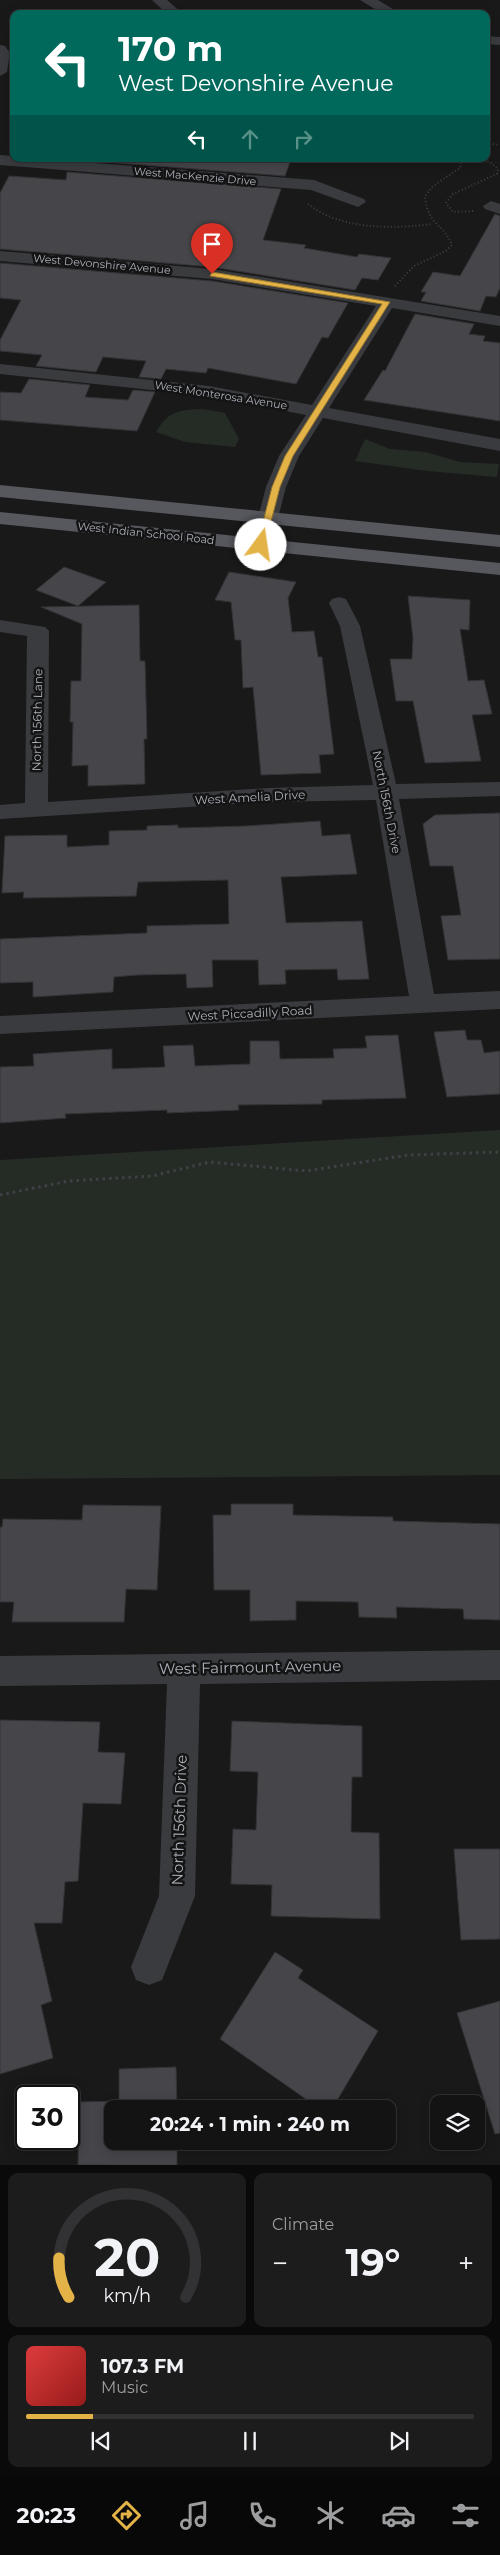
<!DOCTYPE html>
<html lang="en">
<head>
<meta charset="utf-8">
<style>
  :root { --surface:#131314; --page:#1c1c1d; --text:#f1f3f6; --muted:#9d9ea0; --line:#323234; --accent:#e4b347 }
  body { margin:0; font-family:Montserrat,sans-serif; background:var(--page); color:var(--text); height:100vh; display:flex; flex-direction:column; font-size:19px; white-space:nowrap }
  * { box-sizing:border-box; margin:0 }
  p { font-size:16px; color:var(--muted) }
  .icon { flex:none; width:28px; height:28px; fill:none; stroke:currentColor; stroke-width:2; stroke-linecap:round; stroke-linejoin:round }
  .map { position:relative; height:2165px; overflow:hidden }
  .sheet { display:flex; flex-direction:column; gap:8px; padding:8px; background:#0a0a0b; flex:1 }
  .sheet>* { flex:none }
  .top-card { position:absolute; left:10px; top:10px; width:480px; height:152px; border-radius:10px; box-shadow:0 2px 12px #0003,0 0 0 1px var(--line); background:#00695c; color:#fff; overflow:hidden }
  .tools { position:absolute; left:430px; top:2095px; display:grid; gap:10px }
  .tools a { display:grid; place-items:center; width:55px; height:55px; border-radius:10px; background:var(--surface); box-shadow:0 2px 12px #0003,0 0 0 1px var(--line); font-size:25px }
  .speed { position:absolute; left:15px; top:2085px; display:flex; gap:10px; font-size:25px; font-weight:700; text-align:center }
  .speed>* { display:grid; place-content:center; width:65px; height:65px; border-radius:50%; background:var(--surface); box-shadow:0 2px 12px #0003,0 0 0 1px var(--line); line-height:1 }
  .speed .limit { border:2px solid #111; border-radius:8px; background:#fff; color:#111 }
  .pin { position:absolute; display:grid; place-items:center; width:42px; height:42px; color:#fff; margin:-51px -21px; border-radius:50% 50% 50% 0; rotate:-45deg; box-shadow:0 0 5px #0007 }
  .pin .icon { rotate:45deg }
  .me { position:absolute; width:55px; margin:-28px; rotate:14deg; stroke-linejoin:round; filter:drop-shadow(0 0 4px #0008) }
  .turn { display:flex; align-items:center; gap:18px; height:105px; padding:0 25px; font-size:22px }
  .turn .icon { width:65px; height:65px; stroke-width:2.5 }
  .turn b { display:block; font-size:35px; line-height:42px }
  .lanes { display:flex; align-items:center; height:48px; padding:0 25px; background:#0003; justify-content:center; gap:25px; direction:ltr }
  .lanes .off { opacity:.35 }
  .big { font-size:38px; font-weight:700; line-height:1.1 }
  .sheet .tile { flex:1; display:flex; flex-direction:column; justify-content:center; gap:8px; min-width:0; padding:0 18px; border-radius:10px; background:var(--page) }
  .sheet .dial { align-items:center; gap:0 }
  .dial svg { height:130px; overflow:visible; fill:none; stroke:var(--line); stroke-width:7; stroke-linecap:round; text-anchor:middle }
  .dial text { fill:var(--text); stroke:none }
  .song { display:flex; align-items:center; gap:15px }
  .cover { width:60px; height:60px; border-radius:8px; background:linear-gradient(135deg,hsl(0 70% 55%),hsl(0 70% 35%)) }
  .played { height:5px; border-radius:2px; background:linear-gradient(90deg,var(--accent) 15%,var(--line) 15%) }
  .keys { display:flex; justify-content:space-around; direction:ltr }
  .heat { display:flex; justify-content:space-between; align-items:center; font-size:28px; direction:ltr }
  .sheet .tiles { flex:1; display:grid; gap:8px; grid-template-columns:1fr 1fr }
  .tile:last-child { grid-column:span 2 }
  .trip { position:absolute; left:104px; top:2100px; width:292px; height:50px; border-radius:10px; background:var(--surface); box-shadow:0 2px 12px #0003,0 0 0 1px var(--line); font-weight:700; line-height:50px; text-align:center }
  .dock { display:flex; height:80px; justify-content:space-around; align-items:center; background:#080808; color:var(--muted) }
  .dock .icon { width:35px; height:35px }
  .dock .active { color:var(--accent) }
  .dock b { font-size:22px; color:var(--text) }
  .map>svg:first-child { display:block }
  .green { fill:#252c26 }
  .building { fill:#46464a; stroke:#333336 }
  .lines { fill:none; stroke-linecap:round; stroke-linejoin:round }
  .path-far1 { stroke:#404146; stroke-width:2; stroke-dasharray:1 2.5; stroke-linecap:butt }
  .path { stroke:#404146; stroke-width:3; stroke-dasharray:2.5 4; stroke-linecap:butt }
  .minor { fill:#3a3b3f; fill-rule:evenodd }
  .major { fill:#56585e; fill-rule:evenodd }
  .route { fill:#e4b347; stroke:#94742e }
  .labels { text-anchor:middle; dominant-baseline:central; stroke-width:5; stroke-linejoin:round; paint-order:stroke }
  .far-street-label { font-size:11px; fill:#acb0b9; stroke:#141415 }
  .street-label { font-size:12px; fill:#acb0b9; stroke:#141415 }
  .near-street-label { font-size:15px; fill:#acb0b9; stroke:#141415 }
</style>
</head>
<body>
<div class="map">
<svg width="500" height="2165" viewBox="0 0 500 2165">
  <rect width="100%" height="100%" fill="#19191a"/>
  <path class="green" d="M203,409L225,413L239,439L235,447L185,442L156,432C169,410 180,410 203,409Z
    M365,439L390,449L426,452L460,462L499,464L497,477L427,471L355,461Z
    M500,1130V1475L0,1479V1160Z"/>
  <path class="building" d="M67,159H291L285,176Z
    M67,172L281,189L263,240L306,245L304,248L357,257L359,254L391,258L378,280L362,278L355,290L212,267L0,249V193L9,176L66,180Z
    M495,214L500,216V288L496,297L486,296L480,311L421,301L426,292H421L433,272L460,276Z
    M0,263L212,281L348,303L328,338L322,337L296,384L208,368L206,373L166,369L161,379L139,377L146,361L103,357L96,372L36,366L42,355L0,351V340L21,300L0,298Z
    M415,314L474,324L469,334L485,336L483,341L500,343V421L364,400L383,370L385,371Z
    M29,379L90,385L85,397L128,400L133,390L155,392L137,431L0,420V392L21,393Z
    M64,567L106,582L78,606L36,590Z
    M229,572L296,582L288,598L292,632L314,631L318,657H322L334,754L319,755L321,773L261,775L253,687L243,688L241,640H235L231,602L215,600Z
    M408,596L470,600L469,630L460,629L468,681L484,680L492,714L472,715L481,761L425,763L413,701H396L390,659H412L413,638Z
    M139,605L140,661H145L147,739H144L145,784L88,786V765L72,766L73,722H70L71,681H81L82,624L41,607Z
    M500,813V959L448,960L441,916L461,915L453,866H430L423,824L435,815Z
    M320,821L322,836L350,834L357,874L281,877L286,923L362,921L369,979L338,980L337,969L285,970L286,984L259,985L258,960H212L213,987L187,988L186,974L137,975L114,977L113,992L33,997V982L0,983V939L147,933V926L229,924L228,880L138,882L136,896L23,898L24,892L2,893L5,836L67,835V847L109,845V831L147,830V826L178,825V828L246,826Z
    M465,1030L467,1040H481L484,1053L500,1051V1094L447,1097L434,1032Z
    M398,1035L406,1098L322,1100V1104L238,1105L239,1110L167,1113V1110L65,1114L66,1118L0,1123V1067L34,1066L33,1054L112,1049V1069L165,1067L163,1046L193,1045L195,1066L250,1064V1041H279L280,1059L334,1058L333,1049L367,1048L365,1036Z
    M231,1504H293V1515L393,1517V1521L500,1524V1620L464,1619L463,1609L396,1607L397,1618L359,1617L358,1602L296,1601V1620L250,1621V1590H214L213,1515H231Z
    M83,1505L161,1506L157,1590L126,1589L124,1622H12L14,1602H0V1527H2L3,1519L82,1520Z
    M0,1720L100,1722L98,1752L125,1753L121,1804L83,1803L78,1881L65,1882L62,1923H34L52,2001L41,2005L53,2058L0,2074Z
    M232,1721L362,1726V1777H352L351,1832L379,1833L380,1919L271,1916L272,1885L231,1884L233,1829L256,1830L258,1772L230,1771Z
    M454,1849H500V1939L461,1940Z
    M275,1952L303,1970L298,1978L378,2031L332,2109H320L220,2039Z
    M500,2001V2133L495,2134L457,2013Z
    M176,2067L177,2109H112V2141H177V2165H78L79,2102L119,2101V2069Z"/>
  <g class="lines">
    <path class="path-far1" d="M486,143L500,145
      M308,204C341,230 392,229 432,224
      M473,211L453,212L446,203L453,194L497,174L498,169L490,162L475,159
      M395,286L414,266L446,251L452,245C443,222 428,227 425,196L433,186L460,168L462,159"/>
    <path class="path" d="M0,1195L69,1181L152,1176L210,1162L306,1171L408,1155L500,1152"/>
    <path class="minor" d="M152,0H167L183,14H167Z
      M360,0H378L401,14H383Z
      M486,36L500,37V45L486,44Z
      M0,45L5,46L10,53L7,72L0,76Z
      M0,155L14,156V159H43L314,180L364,199L366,202L358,207L311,190L0,165Z
      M491,201L500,204V214L485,209L483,206Z
      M0,251L212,269L500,316V326L392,308L329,408L500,439V451L323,418L299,456L286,487L271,545L268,549H254L251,545L266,487L279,456L306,415L209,396L0,374V364L209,386L312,405L376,306L212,279L0,261Z
      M339,597L346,599L360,626L396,784L500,782V796L399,799L434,994L500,991V1009L0,1034V1016L409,996L376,800L269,802L0,819V805L25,803L27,636L0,632V620L45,627L49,631L48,802L269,788L373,785L340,626L329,603L332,599Z
      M500,1650V1680L200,1684L195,1896L162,1980L149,1985L136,1980L131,1967L159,1896L167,1684L0,1686V1656Z"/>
    <path class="major" d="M0,485L500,535V547L0,497Z
      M0,512L500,563V575L0,524Z"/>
  </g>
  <path class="route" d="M212,272L390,302L293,456L280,487L265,545L261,547L257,545L272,487L285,456L382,304L210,276Z"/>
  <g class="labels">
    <g class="far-street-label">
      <text transform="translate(195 176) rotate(5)">West MacKenzie Drive</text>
      <text transform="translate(102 264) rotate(5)">West Devonshire Avenue</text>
      <text transform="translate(221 395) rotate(9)">West Monterosa Avenue</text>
      <text transform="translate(146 533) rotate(6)">West Indian School Road</text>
    </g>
    <g class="street-label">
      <text transform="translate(37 720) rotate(-89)">North 156th Lane</text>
      <text transform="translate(250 797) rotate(-3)">West Amelia Drive</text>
      <text transform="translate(387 802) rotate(79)">North 156th Drive</text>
      <text transform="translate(250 1013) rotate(-3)">West Piccadilly Road</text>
    </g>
    <g class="near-street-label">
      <text transform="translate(250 1667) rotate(-1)">West Fairmount Avenue</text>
      <text transform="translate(179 1820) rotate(-88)">North 156th Drive</text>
    </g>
  </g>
</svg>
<div class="tools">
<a><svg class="icon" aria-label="layers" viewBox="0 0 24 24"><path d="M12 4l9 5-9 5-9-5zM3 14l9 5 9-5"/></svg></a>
</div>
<div class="speed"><div class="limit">30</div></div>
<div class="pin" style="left:212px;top:274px;background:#d93025"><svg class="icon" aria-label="arrive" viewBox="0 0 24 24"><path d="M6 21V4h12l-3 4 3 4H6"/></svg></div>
<svg class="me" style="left:261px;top:545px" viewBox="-20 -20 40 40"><circle r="19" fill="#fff"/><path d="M0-13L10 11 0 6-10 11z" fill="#e4b347"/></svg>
<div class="trip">20:24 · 1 min · 240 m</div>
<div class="top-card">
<div class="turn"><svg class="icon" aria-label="left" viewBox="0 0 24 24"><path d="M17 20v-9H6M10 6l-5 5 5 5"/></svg><div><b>170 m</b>West Devonshire Avenue</div></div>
<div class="lanes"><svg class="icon" aria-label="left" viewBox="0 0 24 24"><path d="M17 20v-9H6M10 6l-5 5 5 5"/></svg><svg class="icon off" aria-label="ahead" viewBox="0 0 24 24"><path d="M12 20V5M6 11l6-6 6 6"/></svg><svg class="icon off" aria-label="right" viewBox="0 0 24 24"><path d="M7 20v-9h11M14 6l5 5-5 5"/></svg></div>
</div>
</div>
<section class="sheet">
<div class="tiles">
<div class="tile dial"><svg viewBox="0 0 100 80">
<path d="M14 69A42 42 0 1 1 86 69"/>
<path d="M14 69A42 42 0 0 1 8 45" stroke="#e4b347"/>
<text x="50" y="56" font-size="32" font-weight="700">20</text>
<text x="50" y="72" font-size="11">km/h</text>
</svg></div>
<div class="tile"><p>Climate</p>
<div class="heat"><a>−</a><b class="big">19°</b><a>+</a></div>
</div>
<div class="tile">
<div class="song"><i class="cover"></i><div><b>107.3 FM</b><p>Music</p></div></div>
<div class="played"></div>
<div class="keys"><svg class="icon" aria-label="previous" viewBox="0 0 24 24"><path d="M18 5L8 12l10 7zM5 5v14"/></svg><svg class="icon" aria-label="pause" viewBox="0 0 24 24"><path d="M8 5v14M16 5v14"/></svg><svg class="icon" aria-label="next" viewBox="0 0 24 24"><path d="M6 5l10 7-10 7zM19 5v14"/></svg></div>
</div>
</div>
</section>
<nav class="dock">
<b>20:23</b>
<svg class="icon active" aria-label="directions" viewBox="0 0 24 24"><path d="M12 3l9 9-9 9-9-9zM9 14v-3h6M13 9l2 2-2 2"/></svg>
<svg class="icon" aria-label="music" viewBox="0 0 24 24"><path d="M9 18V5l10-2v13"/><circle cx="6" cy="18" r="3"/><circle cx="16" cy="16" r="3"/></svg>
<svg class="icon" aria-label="phone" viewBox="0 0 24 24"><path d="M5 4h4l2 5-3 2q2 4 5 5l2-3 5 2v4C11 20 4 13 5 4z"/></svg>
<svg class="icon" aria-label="climate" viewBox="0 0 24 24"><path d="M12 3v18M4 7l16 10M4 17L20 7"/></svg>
<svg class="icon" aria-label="car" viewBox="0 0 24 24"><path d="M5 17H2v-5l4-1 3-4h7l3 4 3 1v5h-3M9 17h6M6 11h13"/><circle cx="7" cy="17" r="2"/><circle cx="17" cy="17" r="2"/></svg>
<svg class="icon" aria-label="filters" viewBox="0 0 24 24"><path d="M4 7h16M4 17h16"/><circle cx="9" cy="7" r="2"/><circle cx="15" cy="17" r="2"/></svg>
</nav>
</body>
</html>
